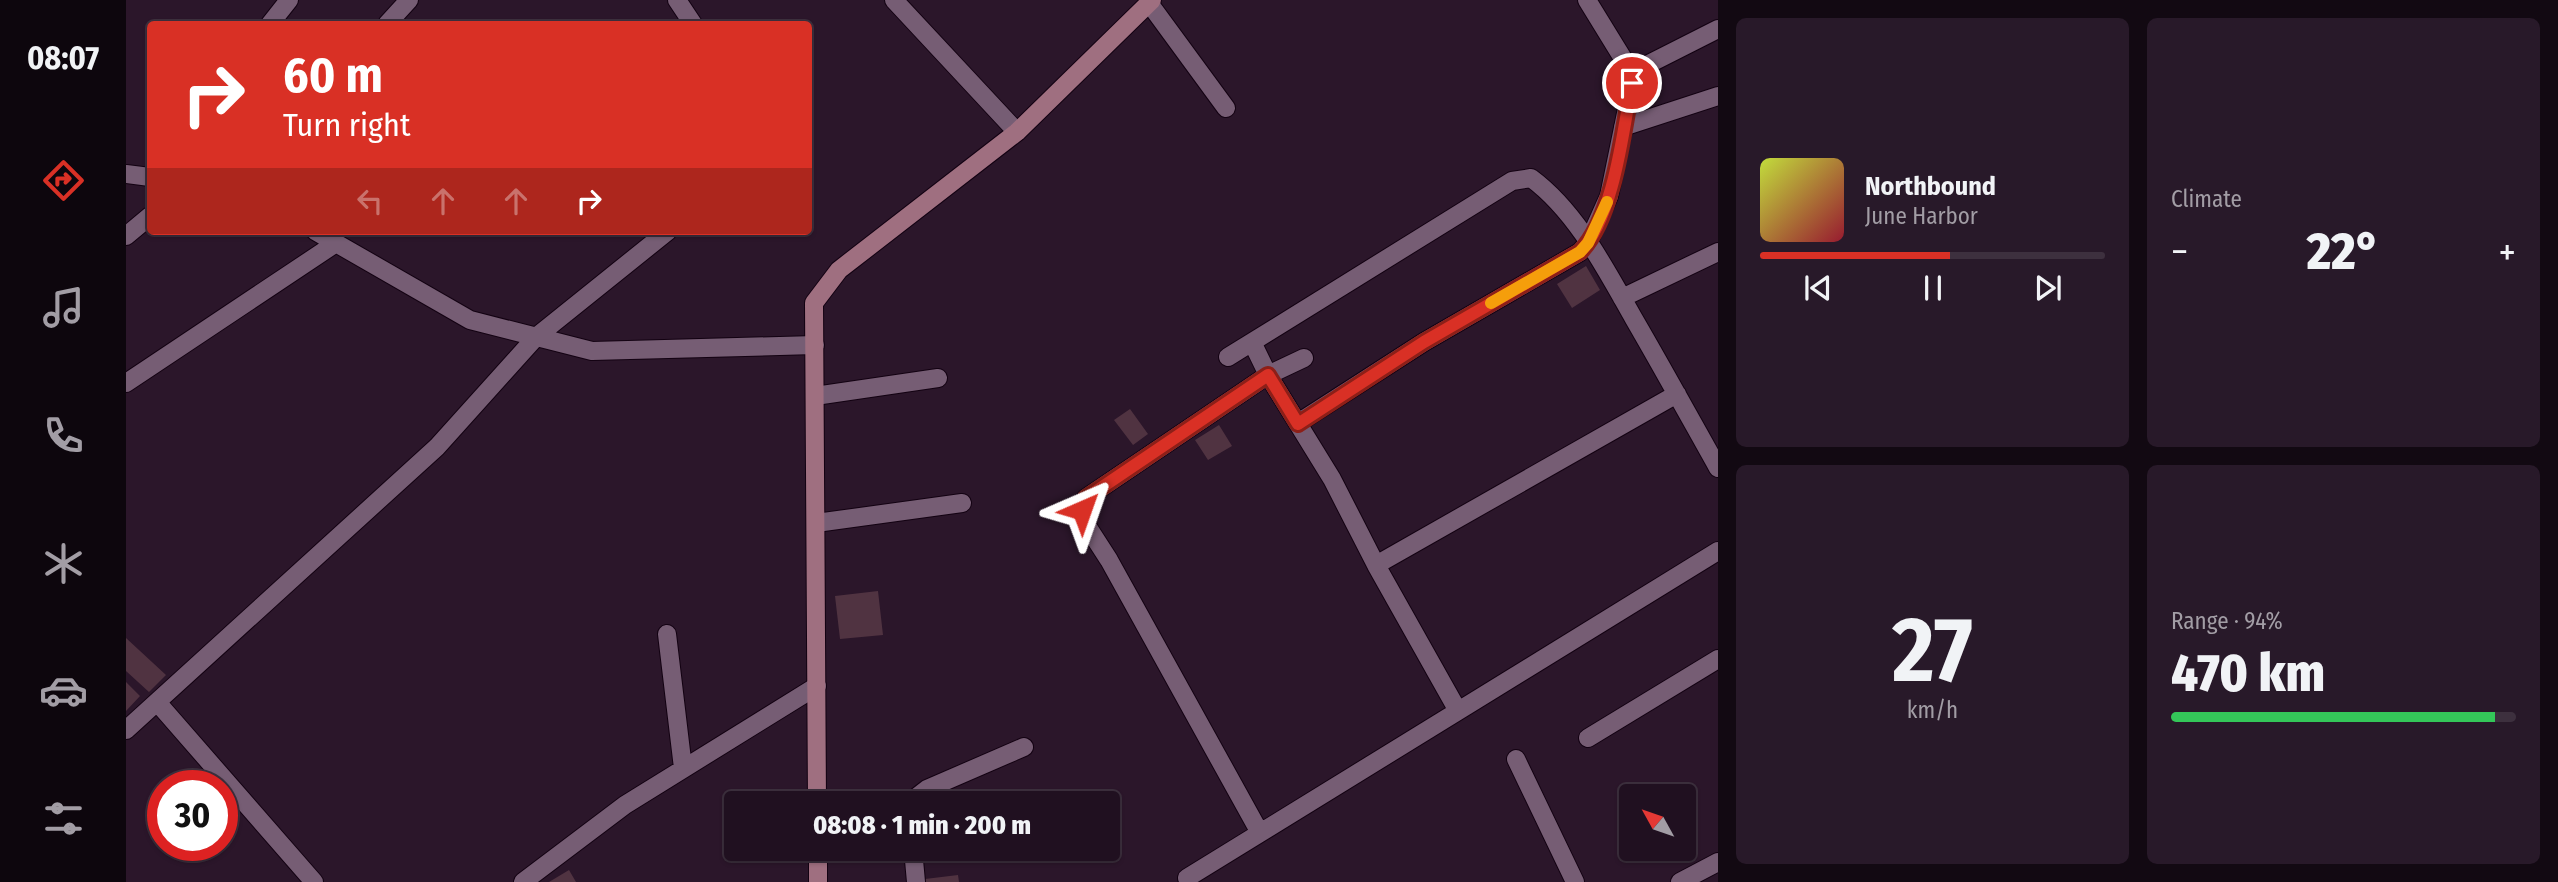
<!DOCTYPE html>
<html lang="en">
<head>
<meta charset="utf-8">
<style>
  :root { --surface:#201020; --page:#281929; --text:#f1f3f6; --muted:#a29da5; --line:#3d303e; --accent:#d93025 }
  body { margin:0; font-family:"Fira Sans Condensed",sans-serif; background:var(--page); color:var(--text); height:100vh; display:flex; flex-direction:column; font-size:26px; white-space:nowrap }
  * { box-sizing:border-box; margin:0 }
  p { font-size:23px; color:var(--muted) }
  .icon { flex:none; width:38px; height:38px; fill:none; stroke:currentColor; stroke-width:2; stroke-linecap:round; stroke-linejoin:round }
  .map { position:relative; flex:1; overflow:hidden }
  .details { display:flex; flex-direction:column; gap:18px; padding:18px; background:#120912; width:840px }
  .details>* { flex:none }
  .guide { position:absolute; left:21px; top:21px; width:665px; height:214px; border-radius:7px; box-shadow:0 2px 5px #0004,0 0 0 2px var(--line); background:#d93025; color:#fff; overflow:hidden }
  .needle { width:46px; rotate:310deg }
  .controls { position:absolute; left:1493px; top:784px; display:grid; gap:14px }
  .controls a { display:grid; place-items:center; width:77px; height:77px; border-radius:7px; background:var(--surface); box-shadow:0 2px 5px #0004,0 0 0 2px var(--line); font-size:35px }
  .speed { position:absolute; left:21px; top:770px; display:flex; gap:14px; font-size:35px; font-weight:700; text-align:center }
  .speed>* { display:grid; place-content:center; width:91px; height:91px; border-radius:50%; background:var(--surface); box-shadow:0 2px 5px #0004,0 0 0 2px var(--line); line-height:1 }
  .speed .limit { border:10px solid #d22; background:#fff; color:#111 }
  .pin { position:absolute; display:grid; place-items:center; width:60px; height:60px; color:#fff; margin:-30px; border:4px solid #fff; border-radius:50%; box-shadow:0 2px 7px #0007 }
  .me { position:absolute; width:77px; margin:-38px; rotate:43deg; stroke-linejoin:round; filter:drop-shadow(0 0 5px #0008) }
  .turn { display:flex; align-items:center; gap:24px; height:147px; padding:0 21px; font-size:32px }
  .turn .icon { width:91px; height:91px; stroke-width:2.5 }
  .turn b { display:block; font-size:49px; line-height:60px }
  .lanes { display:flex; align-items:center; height:66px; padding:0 21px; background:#0003; justify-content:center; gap:35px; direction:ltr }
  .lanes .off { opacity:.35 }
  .big { font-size:52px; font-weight:800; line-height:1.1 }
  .details .tile { flex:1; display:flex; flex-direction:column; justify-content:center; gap:10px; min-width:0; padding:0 24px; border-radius:10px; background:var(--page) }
  .details .dial { align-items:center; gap:0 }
  .dial b { font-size:91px; line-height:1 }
  .song { display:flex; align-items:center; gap:21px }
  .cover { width:84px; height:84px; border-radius:10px; background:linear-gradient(135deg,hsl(70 70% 55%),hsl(350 70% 35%)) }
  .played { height:7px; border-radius:4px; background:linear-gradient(90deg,var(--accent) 55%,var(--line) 55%) }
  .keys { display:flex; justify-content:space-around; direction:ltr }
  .heat { display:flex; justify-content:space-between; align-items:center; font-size:38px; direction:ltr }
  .charge { height:10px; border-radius:5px; background:linear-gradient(90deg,#34c759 94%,var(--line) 0) }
  .details .tiles { flex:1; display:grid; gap:18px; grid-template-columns:repeat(2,1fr) }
  .trip { position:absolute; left:598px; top:791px; width:396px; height:70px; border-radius:7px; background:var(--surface); box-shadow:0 2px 5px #0004,0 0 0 2px var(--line); font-weight:800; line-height:70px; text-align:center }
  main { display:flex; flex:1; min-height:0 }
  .menu { display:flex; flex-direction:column; width:126px; justify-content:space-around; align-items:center; background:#0d060d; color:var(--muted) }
  .menu .icon { width:49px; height:49px }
  .menu .on { color:var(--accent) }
  .menu b { font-size:32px; color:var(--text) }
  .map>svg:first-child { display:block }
  .building { fill:#503341 }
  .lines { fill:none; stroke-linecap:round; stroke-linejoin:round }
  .street-casing { stroke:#130212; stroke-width:20 }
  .secondary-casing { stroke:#130212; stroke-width:20 }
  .street { stroke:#765d74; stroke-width:18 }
  .secondary { stroke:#9f6f80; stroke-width:18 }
  .route-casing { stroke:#8d1f18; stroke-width:18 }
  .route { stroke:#d93025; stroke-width:12 }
  .slow { stroke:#f59e0b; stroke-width:12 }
</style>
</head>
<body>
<main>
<nav class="menu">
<b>08:07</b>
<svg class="icon on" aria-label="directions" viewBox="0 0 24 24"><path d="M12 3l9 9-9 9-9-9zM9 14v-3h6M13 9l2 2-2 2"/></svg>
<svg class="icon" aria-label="music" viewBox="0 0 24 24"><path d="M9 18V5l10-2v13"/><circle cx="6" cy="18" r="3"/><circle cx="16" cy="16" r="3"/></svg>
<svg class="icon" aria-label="phone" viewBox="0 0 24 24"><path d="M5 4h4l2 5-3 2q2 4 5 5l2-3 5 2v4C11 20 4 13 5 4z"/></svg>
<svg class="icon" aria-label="climate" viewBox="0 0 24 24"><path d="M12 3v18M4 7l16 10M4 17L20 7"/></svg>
<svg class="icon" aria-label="car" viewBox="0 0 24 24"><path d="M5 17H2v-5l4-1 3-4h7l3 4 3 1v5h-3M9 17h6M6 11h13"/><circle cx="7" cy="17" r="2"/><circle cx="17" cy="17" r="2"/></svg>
<svg class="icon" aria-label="filters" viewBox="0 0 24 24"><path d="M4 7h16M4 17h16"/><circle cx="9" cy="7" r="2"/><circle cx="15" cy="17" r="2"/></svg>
</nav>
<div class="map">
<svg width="1592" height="882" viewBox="0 0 1592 882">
  <rect width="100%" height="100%" fill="#2b162a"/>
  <path class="building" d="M1460,266L1474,290L1446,308L1431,284Z
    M1004,409L1022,434L1007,445L988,420Z
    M1093,425L1106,446L1082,460L1069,440Z
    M752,591L757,635L714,639L709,596Z
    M0,638L40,675L23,692L0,671Z
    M0,682L14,696L0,711Z
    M443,870L450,882H423Z
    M832,875L833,882H799V879Z"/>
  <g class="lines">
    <defs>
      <path id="street" d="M551,0L567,24
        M768,0L891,132
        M1023,3L1100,108
        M144,24L163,0
        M261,24L283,0
        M1503,74L1592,29
        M1497,127L1592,96
        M0,174L24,177
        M189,231L344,320L466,351L689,345
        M0,236L24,216
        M1496,298L1592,252
        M1126,342L1142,375L1206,479L1250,565L1332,711
        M1102,357L1386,181L1405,178C1451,212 1480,270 1508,319C1537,369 1564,418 1592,468
        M0,383L210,243
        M689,396L812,378
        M1172,423L1298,342L1454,252L1462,243L1483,196L1506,84L1496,57L1461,0
        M690,523L836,503
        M1250,565L1551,394
        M541,634L557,768
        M31,702L188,882
        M0,730L311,447L410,337L542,231
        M1462,738L1592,659
        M1390,759L1449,882
        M789,803L792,796L801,789L898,747
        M1134,833L983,560L963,529L956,510L960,498L1142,375L1178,358
        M787,849L790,882
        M1061,878L1592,551
        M397,882L499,805L691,686
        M1554,882L1592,862"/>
      <path id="secondary" d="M691,803L688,303L713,270L891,132L1026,0
        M692,849V882"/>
    </defs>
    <use href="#street" class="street-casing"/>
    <use href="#secondary" class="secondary-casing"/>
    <use href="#street" class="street"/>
    <use href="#secondary" class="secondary"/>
  </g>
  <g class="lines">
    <defs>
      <path id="route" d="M956,510L960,498L1142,375L1172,424L1298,342L1454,252C1488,217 1497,131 1506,83"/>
    </defs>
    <use href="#route" class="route-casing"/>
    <use href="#route" class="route"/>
    <path class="slow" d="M1365,303L1454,252L1462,243L1481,202"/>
  </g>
</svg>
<div class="controls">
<a><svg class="needle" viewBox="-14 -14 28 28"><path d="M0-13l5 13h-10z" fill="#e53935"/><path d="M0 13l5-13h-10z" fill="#a29da5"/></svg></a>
</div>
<div class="speed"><div class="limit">30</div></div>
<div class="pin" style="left:1506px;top:83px;background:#d93025"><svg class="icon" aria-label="arrive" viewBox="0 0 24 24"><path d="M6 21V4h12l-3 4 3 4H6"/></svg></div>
<svg class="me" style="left:956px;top:510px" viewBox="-20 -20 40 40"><path d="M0-17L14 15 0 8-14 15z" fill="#d93025" stroke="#fff" stroke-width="4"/></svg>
<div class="trip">08:08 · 1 min · 200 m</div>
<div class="guide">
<div class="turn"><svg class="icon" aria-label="right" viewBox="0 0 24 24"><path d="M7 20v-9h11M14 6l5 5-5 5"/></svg><div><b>60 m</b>Turn right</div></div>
<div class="lanes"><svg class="icon off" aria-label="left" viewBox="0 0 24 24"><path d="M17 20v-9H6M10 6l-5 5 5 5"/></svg><svg class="icon off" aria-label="ahead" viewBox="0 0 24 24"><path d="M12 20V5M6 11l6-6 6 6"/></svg><svg class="icon off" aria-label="ahead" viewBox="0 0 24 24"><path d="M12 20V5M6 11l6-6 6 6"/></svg><svg class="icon" aria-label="right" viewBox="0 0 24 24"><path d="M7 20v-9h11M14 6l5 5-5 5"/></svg></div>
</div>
</div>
<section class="details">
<div class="tiles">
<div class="tile">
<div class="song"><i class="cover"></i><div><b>Northbound</b><p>June Harbor</p></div></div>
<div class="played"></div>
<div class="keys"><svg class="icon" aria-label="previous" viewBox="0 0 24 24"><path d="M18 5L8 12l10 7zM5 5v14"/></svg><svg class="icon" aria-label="pause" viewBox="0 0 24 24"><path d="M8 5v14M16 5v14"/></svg><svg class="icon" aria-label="next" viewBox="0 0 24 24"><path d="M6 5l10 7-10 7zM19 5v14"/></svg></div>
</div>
<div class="tile"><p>Climate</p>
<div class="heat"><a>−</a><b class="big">22°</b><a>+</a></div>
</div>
<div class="tile dial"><b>27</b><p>km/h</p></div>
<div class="tile"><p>Range · 94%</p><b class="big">470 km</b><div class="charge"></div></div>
</div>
</section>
</main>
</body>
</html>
